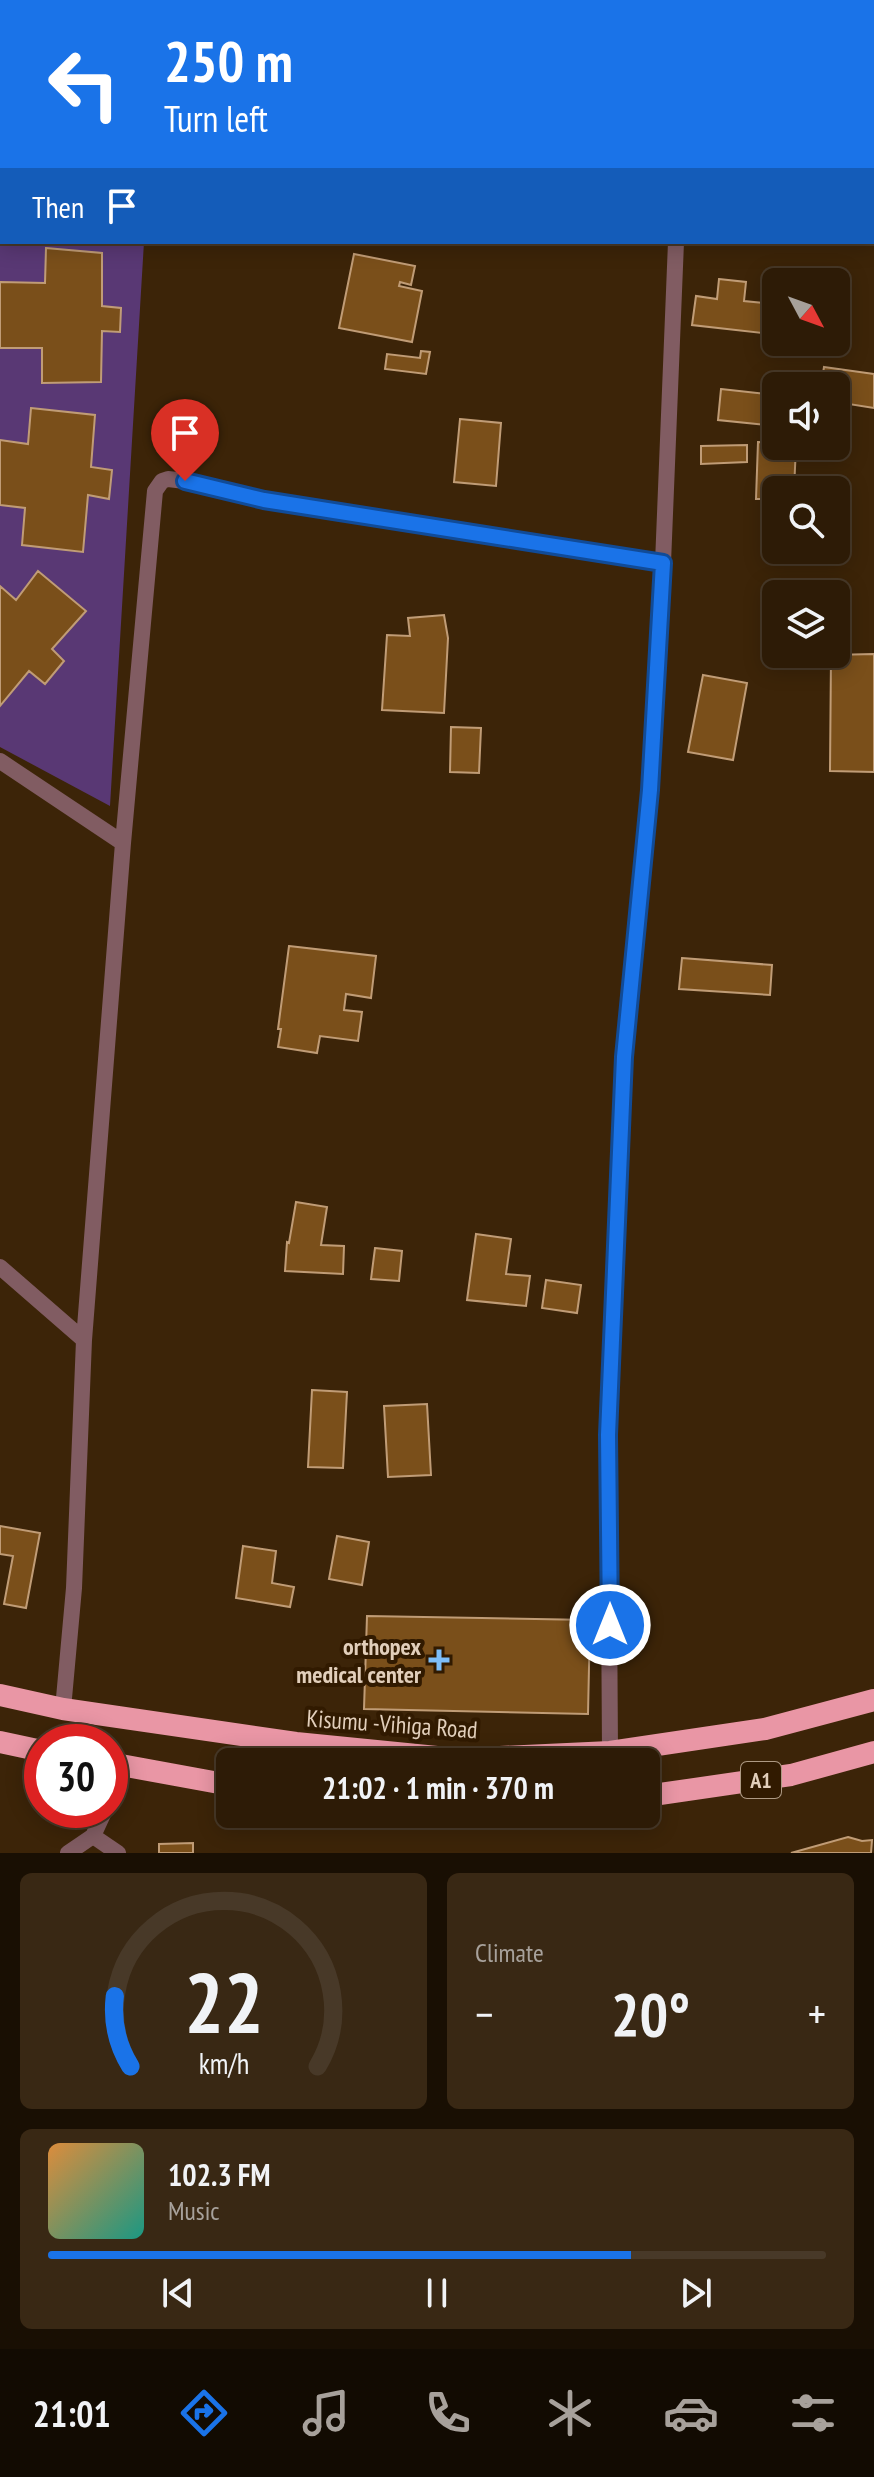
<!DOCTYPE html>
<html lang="en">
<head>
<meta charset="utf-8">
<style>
  :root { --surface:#2d1b06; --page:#392814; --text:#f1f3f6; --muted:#a7a19b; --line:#483928; --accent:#1a73e8 }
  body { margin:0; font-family:"PT Sans Narrow",sans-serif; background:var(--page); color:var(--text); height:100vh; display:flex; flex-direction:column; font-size:30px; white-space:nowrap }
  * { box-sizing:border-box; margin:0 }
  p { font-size:26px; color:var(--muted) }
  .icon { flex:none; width:44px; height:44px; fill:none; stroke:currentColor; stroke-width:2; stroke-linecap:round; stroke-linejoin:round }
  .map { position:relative; height:1853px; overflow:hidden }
  .details { display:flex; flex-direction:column; gap:20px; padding:20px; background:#190f03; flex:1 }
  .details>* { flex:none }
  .top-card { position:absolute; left:0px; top:0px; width:874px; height:244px; box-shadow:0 4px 20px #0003,0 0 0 2px var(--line); background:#1a73e8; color:#fff; overflow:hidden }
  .needle { width:52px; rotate:131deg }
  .fabs { position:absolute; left:762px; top:268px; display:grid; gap:16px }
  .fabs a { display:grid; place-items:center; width:88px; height:88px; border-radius:12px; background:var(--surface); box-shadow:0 4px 20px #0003,0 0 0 2px var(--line); font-size:40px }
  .speed { position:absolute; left:24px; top:1724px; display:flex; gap:16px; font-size:40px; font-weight:700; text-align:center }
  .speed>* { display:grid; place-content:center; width:104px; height:104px; border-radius:50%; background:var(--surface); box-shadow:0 4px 20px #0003,0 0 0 2px var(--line); line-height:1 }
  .speed .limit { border:12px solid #d22; background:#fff; color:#111 }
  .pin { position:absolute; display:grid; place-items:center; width:68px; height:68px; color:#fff; margin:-82px -34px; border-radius:50% 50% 50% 0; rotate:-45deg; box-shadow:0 0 8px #0007 }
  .pin .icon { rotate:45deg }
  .me { position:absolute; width:88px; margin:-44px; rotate:0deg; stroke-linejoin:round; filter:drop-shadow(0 0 6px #0008) }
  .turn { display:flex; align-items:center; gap:28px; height:168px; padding:0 32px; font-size:36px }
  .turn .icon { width:104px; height:104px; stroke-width:2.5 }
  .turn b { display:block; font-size:56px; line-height:68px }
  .then { display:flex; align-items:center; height:76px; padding:0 32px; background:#0003; gap:16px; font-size:30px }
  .big { font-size:60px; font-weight:700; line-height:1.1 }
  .details .tile { flex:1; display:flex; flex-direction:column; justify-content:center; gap:12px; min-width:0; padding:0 28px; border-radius:12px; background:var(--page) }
  .details .dial { align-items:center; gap:0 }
  .dial svg { height:208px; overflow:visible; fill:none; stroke:var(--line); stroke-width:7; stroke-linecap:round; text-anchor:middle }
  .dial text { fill:var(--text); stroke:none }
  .song { display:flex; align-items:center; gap:24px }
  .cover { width:96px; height:96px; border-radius:12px; background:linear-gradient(135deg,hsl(30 70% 55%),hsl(170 70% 35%)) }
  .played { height:8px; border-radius:4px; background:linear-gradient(90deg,var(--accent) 75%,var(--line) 75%) }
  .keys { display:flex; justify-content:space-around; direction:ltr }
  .heat { display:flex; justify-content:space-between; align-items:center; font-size:44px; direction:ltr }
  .details .tiles { flex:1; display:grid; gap:20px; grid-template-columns:1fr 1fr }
  .tile:last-child { grid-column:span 2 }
  .trip { position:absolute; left:216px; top:1748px; width:444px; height:80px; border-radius:12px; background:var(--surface); box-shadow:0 4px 20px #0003,0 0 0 2px var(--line); font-weight:700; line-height:80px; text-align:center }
  .menu { display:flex; height:128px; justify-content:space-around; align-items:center; background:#120b02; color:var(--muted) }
  .menu .icon { width:56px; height:56px }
  .menu .active { color:var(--accent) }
  .menu b { font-size:36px; color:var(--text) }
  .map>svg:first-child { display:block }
  .green { fill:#593874 }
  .building { fill:#7a4f1a; stroke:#c09c76; stroke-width:2 }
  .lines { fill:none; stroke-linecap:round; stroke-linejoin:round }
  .minor { stroke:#815c62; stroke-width:16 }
  .tertiary { stroke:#815c62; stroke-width:16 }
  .trunk { stroke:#e996a5; stroke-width:22 }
  .route-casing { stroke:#114b97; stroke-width:20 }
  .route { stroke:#1a73e8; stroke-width:14 }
  .poi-dot { fill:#7dbef9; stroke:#311a00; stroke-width:3 }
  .labels { text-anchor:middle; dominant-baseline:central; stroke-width:8; stroke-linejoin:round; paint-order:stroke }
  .shield { fill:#311a00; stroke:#ad9983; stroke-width:2 }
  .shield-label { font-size:22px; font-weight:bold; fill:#e2cfbb }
  .poi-label { font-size:24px; font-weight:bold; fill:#e2cfbb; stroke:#311a00; text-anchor:end }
  .street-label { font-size:24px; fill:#e2cfbb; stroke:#311a00 }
</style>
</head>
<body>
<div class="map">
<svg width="874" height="1853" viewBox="0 0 874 1853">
  <rect width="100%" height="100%" fill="#3c2408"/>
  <path class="green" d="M0,0H159L2,2V242H144L110,806L0,747Z"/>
  <path class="building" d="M27,0H142V2Z
    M46,248L102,253V306L121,308L120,332L102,331L101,382L42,383V348H0V282L45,283Z
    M354,254L415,266L411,285L400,282L399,286L422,291L412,342L339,328Z
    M719,279L746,282L744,301L765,303L762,333L692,325L696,296L717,299Z
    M421,351L430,352L426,374L385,369L387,354L420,358Z
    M824,367L874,374V408L836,402V386H821Z
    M721,389L776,395V426L718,420Z
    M31,408L95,415L91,467L112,470L109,499L88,495L83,552L22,545L25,508L0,505V440L28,444Z
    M460,419L501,423L496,486L454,482Z
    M758,442L776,443V446H796L794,490H776V499H756Z
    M747,445V462L701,464V446Z
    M38,571L86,611L52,649L64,661L45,684L29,671L0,706V586L16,600Z
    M444,615L448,638L444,713L382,710L387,635L410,636L408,618Z
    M874,654V772L830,771L831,655Z
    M703,675L747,683L733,760L688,752Z
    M451,727L481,728L479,773L450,772Z
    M289,946L376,956L371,998L346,994L344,1010L362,1012L358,1041L320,1036L317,1053L278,1047L281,1029H278Z
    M682,958L772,965L770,995L679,989Z
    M296,1202L327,1207L321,1245L344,1246L343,1274L285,1271L287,1242L289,1243Z
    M476,1234L511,1239L506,1274L530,1276L526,1306L467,1300Z
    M375,1248L402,1251L399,1281L371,1279Z
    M546,1280L581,1285L577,1313L542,1308Z
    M312,1390L347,1392L343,1468L308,1467Z
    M427,1404L431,1475L388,1477L384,1406Z
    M0,1526L40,1533L26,1608L4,1604L13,1556L0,1554Z
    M337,1536L369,1542L362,1585L329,1579Z
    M243,1546L276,1551L272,1583L294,1587L290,1607L236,1598Z
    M367,1616L590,1620L588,1714L364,1709Z
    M848,1837L862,1841L872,1840L871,1853H791Z
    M193,1843V1853H159V1844Z"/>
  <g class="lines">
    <path class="minor" d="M0,761L123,843
      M0,1267L84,1340
      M63,1709L74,1588L84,1340L123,843L155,491L162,481L168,479L185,481L264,500L663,563
      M610,1752L608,1435L624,1057L650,790L663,563L676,242
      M93,1836L118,1853"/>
    <path class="tertiary" d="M110,1790L116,1764
      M68,1853L93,1836L105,1810"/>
    <path class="trunk" d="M0,1695L63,1709L296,1743L457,1759L610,1752L765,1729L874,1700
      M0,1742L42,1751
      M110,1763L230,1785
      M646,1796L791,1775L874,1752"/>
  </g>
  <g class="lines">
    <defs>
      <path id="route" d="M185,481L264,500L663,563L650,790L624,1057L608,1435L610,1625"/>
    </defs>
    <use href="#route" class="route-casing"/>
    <use href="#route" class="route"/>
  </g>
  <path class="poi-dot" d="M435 1648h8v8h8v8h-8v8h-8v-8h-8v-8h8z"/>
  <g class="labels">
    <rect class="shield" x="741" y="1762" width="40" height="36" rx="6"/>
    <g class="shield-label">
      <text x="761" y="1780">A1</text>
    </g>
    <g class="poi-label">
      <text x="421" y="1646">orthopex<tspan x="421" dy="28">medical center</tspan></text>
    </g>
    <g class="street-label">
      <text transform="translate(392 1724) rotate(4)">Kisumu -Vihiga Road</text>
    </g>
  </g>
</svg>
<div class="fabs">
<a><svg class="needle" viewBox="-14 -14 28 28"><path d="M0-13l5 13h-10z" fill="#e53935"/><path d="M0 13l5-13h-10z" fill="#a7a19b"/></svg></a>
<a><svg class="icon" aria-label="sound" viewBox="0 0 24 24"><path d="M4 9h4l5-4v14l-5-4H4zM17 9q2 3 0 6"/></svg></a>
<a><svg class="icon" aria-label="search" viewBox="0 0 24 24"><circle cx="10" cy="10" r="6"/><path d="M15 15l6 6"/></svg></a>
<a><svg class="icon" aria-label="layers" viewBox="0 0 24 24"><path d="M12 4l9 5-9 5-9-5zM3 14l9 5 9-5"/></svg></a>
</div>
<div class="speed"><div class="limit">30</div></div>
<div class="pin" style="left:185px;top:481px;background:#d93025"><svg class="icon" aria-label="arrive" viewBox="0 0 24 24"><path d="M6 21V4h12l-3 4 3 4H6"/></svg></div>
<svg class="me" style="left:610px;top:1625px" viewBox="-20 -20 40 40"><circle r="17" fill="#1a73e8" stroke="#fff" stroke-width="3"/><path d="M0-11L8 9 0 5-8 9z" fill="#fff"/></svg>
<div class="trip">21:02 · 1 min · 370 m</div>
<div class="top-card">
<div class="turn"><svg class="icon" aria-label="left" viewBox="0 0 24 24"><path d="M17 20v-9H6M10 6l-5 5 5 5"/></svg><div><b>250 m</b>Turn left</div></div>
<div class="then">Then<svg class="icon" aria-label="arrive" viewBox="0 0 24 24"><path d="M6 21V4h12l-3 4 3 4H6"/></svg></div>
</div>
</div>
<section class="details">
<div class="tiles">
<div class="tile dial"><svg viewBox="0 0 100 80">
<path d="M14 69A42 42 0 1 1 86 69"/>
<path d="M14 69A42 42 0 0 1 8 42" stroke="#1a73e8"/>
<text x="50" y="56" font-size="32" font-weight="700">22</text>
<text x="50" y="72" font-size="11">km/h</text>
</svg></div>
<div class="tile"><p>Climate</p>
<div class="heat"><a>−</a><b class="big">20°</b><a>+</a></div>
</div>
<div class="tile">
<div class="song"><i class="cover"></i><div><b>102.3 FM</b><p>Music</p></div></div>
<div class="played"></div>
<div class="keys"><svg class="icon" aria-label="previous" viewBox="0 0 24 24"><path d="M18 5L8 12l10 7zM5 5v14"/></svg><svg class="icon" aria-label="pause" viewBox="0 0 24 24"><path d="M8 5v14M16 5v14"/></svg><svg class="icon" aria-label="next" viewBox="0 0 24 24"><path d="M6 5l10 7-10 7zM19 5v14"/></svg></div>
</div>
</div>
</section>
<nav class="menu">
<b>21:01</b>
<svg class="icon active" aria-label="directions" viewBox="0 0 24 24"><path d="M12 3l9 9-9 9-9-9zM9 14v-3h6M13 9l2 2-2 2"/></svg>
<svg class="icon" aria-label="music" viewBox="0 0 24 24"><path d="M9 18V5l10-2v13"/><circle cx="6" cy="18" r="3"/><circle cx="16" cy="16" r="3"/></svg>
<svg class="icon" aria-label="phone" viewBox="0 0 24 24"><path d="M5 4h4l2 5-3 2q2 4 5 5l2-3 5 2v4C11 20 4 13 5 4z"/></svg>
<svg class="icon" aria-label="climate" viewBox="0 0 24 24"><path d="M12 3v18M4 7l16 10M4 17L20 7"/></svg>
<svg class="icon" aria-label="car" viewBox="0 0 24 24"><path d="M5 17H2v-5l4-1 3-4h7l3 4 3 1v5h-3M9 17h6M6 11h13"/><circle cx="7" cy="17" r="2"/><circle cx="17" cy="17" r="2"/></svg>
<svg class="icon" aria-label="filters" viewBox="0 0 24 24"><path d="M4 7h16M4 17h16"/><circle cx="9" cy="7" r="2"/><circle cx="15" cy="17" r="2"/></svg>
</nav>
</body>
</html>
